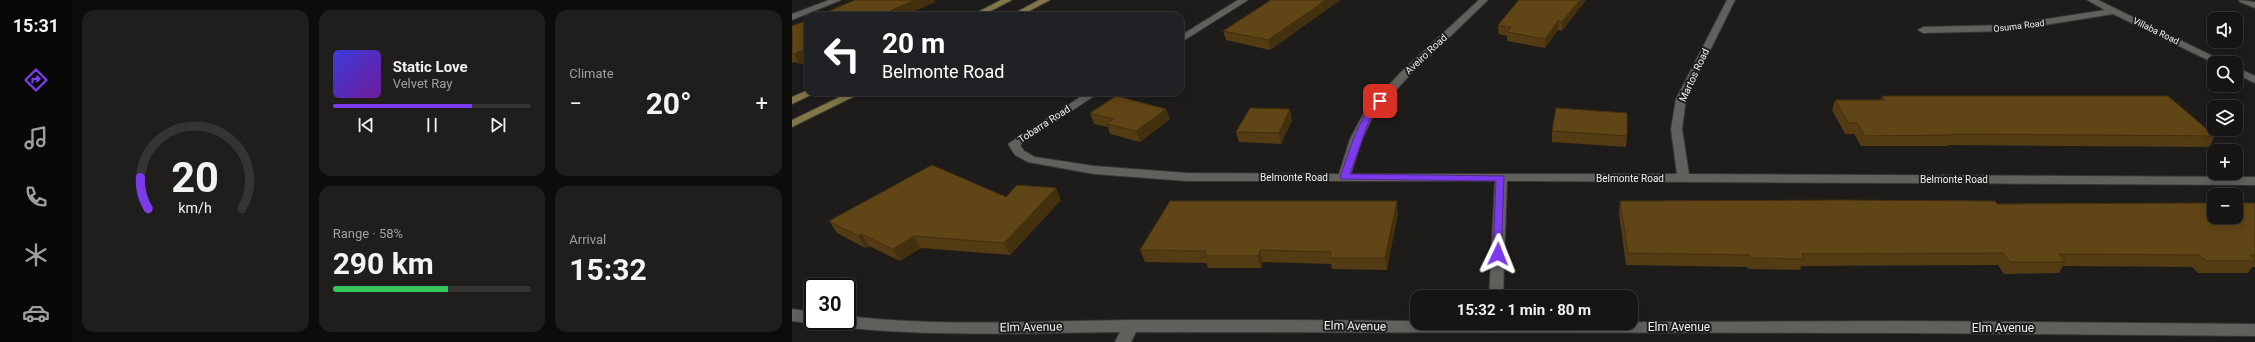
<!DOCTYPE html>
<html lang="en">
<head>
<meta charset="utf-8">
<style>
  :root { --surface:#161514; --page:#1f1e1d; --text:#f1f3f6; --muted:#9e9fa0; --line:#353434; --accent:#7c3aed }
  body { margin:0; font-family:Roboto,sans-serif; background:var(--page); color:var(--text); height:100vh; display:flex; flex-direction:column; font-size:15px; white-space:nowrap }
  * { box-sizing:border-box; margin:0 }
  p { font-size:13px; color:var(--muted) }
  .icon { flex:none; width:22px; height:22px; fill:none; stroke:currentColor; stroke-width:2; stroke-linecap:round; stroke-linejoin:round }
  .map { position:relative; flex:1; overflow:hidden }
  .drawer { display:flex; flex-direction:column; gap:10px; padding:10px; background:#0c0c0b; width:720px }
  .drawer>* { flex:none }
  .top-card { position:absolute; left:12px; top:12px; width:380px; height:84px; border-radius:12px; box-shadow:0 2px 10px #0003,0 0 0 1px var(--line); background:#202124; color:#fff; overflow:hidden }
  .fabs { position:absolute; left:1415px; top:12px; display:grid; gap:8px }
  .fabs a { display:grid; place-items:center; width:36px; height:36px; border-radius:8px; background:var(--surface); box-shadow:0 2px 10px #0003,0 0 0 1px var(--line); font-size:20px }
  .speed { position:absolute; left:12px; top:278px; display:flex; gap:8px; font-size:20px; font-weight:700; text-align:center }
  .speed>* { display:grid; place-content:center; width:52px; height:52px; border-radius:50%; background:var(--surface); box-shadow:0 2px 10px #0003,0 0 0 1px var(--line); line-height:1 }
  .speed .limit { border:2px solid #111; border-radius:6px; background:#fff; color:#111 }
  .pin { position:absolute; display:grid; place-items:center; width:34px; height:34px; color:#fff; margin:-17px; border-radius:8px; box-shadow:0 2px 6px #0006 }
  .me { position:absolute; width:44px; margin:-22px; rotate:2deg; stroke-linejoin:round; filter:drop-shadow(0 0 3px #0008) }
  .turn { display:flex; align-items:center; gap:14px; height:84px; padding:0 12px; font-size:18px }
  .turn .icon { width:52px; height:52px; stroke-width:2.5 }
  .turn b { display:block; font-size:28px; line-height:34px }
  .big { font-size:30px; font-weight:700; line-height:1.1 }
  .drawer .tile { flex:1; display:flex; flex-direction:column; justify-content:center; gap:6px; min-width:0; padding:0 14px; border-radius:12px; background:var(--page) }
  .drawer .dial { align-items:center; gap:0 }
  .dial svg { height:104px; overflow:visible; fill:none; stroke:var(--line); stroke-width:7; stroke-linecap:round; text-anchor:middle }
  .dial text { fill:var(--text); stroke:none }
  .song { display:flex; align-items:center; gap:12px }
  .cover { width:48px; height:48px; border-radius:6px; background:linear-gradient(135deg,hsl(240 70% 55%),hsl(280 70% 35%)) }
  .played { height:4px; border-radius:2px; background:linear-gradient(90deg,var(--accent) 70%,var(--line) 70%) }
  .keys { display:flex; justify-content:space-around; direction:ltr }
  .heat { display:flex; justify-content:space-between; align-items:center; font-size:22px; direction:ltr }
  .charge { height:6px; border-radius:3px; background:linear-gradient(90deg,#34c759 58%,var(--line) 0) }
  .drawer .tiles { flex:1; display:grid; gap:10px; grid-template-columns:repeat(3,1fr) }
  .tile:first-child { grid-row:span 2 }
  .trip { position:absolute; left:618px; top:290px; width:228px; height:40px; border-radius:12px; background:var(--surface); box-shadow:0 2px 10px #0003,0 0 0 1px var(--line); font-weight:700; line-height:40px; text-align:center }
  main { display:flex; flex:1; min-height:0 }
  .dock { display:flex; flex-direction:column; width:72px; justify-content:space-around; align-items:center; background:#090808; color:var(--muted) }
  .dock .icon { width:28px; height:28px }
  .dock .on { color:var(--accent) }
  .dock b { font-size:18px; color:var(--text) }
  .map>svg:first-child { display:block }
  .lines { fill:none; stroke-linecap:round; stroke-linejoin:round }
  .street-casing { stroke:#373634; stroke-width:2 }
  .secondary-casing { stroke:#373634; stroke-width:2 }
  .street { fill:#61605d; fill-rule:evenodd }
  .secondary { fill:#827746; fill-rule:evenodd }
  .wall { fill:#533b13 }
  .shaded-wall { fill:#43300f }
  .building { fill:#604516; stroke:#43300f }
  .route { fill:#7c3aed; stroke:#51269a }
  .labels { text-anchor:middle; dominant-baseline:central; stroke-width:4; stroke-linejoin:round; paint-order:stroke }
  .far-street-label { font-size:9px; fill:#f1f0ee; stroke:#1d1c1a }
  .street-label { font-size:10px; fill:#f1f0ee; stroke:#1d1c1a }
  .near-street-label { font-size:12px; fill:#f1f0ee; stroke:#1d1c1a }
</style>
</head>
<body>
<main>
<nav class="dock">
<b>15:31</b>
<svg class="icon on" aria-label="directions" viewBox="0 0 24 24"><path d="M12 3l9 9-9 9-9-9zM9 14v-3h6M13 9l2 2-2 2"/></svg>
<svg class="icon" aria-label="music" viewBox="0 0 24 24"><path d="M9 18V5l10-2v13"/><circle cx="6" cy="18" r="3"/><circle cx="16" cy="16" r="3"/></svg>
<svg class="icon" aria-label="phone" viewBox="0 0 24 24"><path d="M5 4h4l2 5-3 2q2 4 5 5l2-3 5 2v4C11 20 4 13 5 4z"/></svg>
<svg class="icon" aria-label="climate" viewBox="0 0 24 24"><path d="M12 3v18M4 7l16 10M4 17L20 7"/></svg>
<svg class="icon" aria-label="car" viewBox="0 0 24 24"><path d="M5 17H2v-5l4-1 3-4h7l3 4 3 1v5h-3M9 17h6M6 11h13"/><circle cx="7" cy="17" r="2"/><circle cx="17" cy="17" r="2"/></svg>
</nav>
<section class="drawer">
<div class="tiles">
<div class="tile dial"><svg viewBox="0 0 100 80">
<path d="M14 69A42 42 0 1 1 86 69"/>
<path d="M14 69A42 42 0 0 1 8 45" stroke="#7c3aed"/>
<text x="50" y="56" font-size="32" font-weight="700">20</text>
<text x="50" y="72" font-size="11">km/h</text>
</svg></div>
<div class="tile">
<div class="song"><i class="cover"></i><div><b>Static Love</b><p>Velvet Ray</p></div></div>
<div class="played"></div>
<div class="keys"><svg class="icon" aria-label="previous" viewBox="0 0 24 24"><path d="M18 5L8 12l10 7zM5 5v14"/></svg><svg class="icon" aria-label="pause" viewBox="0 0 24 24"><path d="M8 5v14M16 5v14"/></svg><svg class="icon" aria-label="next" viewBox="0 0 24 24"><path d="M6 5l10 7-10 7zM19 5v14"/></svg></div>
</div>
<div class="tile"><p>Climate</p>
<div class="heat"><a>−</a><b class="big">20°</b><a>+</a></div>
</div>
<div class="tile"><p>Range · 58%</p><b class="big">290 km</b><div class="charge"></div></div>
<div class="tile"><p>Arrival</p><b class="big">15:32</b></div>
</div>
</section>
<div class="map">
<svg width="1463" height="342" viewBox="0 0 1463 342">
  <rect width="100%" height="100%" fill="#1d1c1a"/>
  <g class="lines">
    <defs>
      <path id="street" d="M37,0H49L0,20V14Z
        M446,0H456L388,43V36Z
        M687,0H696L617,76L582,114L570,139L559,174H885L879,129L884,99L935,0H943L894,99L890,129L897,174L1463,177V185L715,181L711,297H697L703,181H395L302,174L236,162L223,155L216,144L296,92H308L228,145L232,151L243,157L302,166L395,173L547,174L558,139L573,111L609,72Z
        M1295,0H1306L1435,63H1422L1321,14L1216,31L1131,33L1126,30L1131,27L1216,25L1313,10Z
        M1447,0L1463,2V8L1448,2Z
        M1444,67L1463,76V83L1444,74Z
        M0,309L21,312V321H27L21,324L0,321Z
        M55,316C149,327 244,321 338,320C434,320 529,320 625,321V323L1110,321L1463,324V336L1110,333L344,332L339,342H323L328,332C235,333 140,337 47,327L42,325L40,321H55Z"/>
      <path id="secondary" d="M209,0H220L189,16H178Z
        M247,0H258L228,16H217Z
        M16,90V92H25L0,104V97Z
        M58,92H71L0,127V120Z"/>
    </defs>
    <use href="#street" class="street-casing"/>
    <use href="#secondary" class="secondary-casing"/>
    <use href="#street" class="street"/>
    <use href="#secondary" class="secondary"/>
  </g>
  <path class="wall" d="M479,0H548L478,50L434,40L431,31Z
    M727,0H794L770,31L766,30L753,48L715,41V36L707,34L706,25Z
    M16,20V60L8,64L2,62L0,63V26Z
    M1090,96L1423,136L1417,147L1157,145L1156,146H1069L1062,134H1053L1040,110L1043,100H1089Z
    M298,113L378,119L348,142L318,134L316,127L302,124Z
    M500,120L489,144L447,142L444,132Z
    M760,131L835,136L834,147L760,142Z
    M214,197L269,200L218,255L129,248L108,261L77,246L73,248L45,233L37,221Z
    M828,201L1205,204L1463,203V267H1460L1456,273H1406L1400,267L1271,266L1267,273L1212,274L1206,265L1009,266L1008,270L956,269L955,267L834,265L827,213Z
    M606,212L595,270L540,269L539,264L471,262L469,268H416L414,263L353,262L348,250Z"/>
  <path class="shaded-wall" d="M123,0H142L143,2L113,16H87Z
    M534,0H548L478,50L476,40Z
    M788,0H794L770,31V22Z
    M766,21V30L753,48V39Z
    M16,48V60L8,64L2,54Z
    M374,109L378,119L348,142L344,131Z
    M498,109L500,120L489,144L487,133Z
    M264,188L269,200L218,255L212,243Z
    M605,201L606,212L595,270L593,258Z
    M69,234L77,246L73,248L66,236Z
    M122,236L129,248L108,261L101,249Z
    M468,250L471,262L469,268L466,256Z"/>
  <path class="building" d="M63,0H123L87,16H25Z
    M479,0H534L476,40L431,31Z
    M727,0H788L770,22L766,21L753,39L715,32L719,27L706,25Z
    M16,20V48L2,54L0,53V26Z
    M324,96L374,109L344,131L314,124L321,119L298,113Z
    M1090,96H1376L1423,136L1159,134L1160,135L1073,136L1065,123H1056L1043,100H1093Z
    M458,108L498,109L487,133L444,132Z
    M764,108L835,113V136L760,131Z
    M140,165L214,197L225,185L264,188L212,243L122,236L101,249L69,234L66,236L37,221Z
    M1050,200L1203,201L1205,204L1422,203V217H1444V203H1463V255H1458L1463,260V261H1414L1408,255L1267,254L1274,262H1218L1211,253L1010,254L1012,259L958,258V255L836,253L828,201Z
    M378,201H605L593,258H538L539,252L468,250L466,256H412L414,251L348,250Z"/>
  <path class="route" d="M585,99L592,101L581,114L575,126L558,174L712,176L709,257L706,258L701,254L704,181L549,179L548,177C558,149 565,121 585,99Z"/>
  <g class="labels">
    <g class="far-street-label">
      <text transform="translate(1227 26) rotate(-7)">Osuma Road</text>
      <text transform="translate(1364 31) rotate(26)">Villaba Road</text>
    </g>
    <g class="street-label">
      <text transform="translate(634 54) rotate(-43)">Aveiro Road</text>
      <text transform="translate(902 75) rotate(-65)">Martos Road</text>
      <text transform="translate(252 124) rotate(-33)">Tobarra Road</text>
      <text x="502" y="177">Belmonte Road</text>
      <text x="838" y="178">Belmonte Road</text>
      <text x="1162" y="179">Belmonte Road</text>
    </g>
    <g class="near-street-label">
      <text transform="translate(563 326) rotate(1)">Elm Avenue</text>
      <text transform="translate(239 327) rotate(-1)">Elm Avenue</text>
      <text x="887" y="327">Elm Avenue</text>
      <text x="1211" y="328">Elm Avenue</text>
    </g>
  </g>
</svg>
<div class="fabs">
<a><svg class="icon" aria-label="sound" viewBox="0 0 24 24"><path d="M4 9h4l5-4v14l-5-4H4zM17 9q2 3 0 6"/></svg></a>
<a><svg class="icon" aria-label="search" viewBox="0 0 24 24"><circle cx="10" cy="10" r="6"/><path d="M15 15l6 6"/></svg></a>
<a><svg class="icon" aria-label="layers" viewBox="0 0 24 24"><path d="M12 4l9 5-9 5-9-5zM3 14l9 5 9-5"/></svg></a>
<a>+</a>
<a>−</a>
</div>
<div class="speed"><div class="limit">30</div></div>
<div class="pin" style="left:588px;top:101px;background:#d93025"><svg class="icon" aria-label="arrive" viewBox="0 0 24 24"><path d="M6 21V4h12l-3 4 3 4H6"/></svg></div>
<svg class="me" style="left:706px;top:254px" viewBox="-20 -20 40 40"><path d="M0-17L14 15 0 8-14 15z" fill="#7c3aed" stroke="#fff" stroke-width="4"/></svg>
<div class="trip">15:32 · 1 min · 80 m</div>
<div class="top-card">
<div class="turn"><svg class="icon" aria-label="left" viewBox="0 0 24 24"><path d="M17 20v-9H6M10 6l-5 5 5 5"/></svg><div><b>20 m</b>Belmonte Road</div></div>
</div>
</div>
</main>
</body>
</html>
